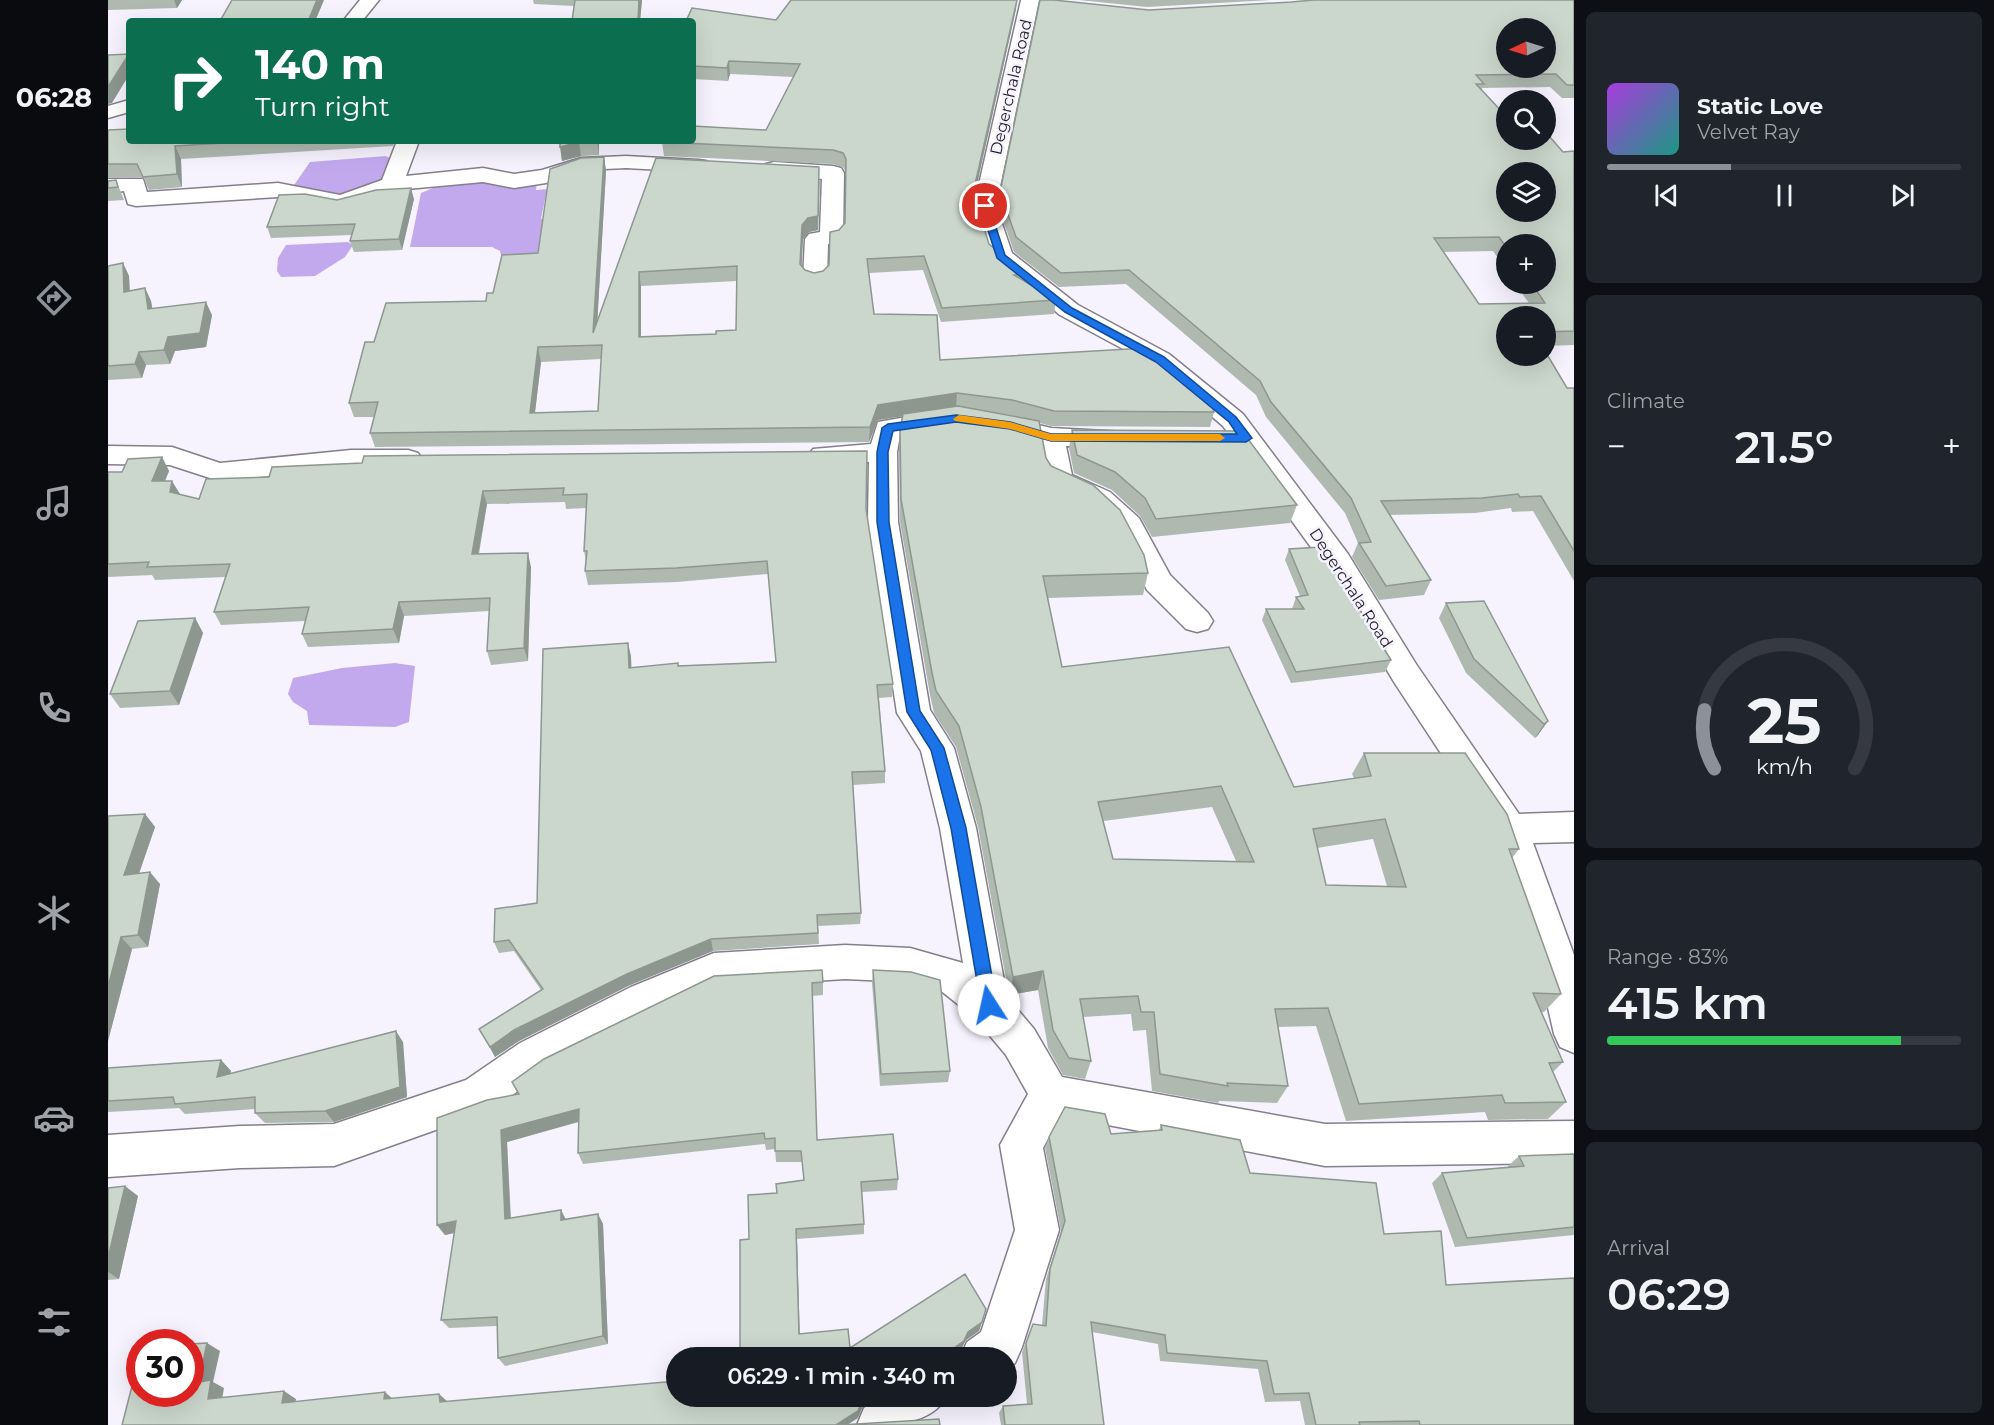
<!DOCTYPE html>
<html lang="en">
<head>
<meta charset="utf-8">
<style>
  :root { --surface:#171b24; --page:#20242c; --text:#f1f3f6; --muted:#9ea1a6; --line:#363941; --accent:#8c9099 }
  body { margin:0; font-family:Montserrat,sans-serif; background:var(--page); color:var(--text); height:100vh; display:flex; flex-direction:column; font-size:22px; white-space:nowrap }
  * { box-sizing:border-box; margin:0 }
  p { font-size:20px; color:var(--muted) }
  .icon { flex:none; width:33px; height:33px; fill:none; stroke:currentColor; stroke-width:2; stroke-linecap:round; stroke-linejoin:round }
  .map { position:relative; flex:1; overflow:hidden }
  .side { display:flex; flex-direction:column; gap:12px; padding:12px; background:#0d0f14; width:420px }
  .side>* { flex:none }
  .hud { position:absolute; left:18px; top:18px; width:570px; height:126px; border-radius:6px; box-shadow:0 6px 24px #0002; background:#0b6e4f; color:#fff; overflow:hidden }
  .needle { width:39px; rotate:266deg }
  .controls { position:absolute; left:1388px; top:18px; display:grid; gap:12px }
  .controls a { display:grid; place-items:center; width:60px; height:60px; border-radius:50%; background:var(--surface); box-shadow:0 6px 24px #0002; font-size:30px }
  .speed { position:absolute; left:18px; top:1329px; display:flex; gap:12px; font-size:30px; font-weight:700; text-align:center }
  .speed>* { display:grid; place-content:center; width:78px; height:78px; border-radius:50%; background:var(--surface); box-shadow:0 6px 24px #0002; line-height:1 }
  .speed .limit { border:9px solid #d22; background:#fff; color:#111 }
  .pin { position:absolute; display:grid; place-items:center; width:51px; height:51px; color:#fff; margin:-26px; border:3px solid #fff; border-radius:50%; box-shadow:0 2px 6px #0007 }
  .me { position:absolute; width:66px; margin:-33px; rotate:350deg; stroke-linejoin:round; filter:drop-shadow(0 0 4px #0008) }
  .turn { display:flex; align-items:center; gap:21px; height:126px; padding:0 30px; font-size:27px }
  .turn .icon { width:78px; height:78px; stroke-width:2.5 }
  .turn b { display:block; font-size:42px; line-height:51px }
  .big { font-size:45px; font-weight:600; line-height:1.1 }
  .side .tile { flex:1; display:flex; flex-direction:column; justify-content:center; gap:9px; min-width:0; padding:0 21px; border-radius:9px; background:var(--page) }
  .side .dial { align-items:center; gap:0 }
  .dial svg { height:156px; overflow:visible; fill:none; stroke:var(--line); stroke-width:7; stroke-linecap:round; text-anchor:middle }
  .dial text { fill:var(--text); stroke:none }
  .song { display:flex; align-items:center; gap:18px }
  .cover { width:72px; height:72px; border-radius:9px; background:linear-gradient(135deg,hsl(280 70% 55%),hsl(170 70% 35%)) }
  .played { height:6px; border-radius:3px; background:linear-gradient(90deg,var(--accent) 35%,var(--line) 35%) }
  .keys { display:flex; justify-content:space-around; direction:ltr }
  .heat { display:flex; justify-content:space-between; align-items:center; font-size:33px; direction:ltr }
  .charge { height:9px; border-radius:4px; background:linear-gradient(90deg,#34c759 83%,var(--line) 0) }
  .trip { position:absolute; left:558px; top:1347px; width:351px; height:60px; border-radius:30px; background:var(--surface); box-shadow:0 6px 24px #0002; font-weight:600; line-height:60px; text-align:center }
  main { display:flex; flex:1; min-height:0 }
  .tabs { display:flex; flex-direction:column; width:108px; justify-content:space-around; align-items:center; background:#090b0e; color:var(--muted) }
  .tabs .icon { width:42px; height:42px }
  .tabs .selected { color:var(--accent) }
  .tabs b { font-size:27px; color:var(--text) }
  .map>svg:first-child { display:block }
  .water { fill:#c2a9ee }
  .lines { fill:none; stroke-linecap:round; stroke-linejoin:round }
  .street-casing { stroke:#837f8b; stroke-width:3 }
  .street { fill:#fff; fill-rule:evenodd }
  .wall { fill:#afb9b0; fill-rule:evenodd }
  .shaded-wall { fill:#8e9690 }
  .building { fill:#cbd7cd; stroke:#8e9690; stroke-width:1.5; fill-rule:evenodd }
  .route { fill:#1a73e8; stroke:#114b97; stroke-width:1.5 }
  .slow { fill:#f59e0b }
  .labels { text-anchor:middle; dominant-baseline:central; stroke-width:5; stroke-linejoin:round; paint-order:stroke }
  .street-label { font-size:16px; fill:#201f24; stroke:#f6f3fe }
</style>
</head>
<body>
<main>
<nav class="tabs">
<b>06:28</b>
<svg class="icon selected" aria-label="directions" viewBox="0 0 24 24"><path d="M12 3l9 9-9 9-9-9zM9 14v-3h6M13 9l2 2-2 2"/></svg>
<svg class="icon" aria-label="music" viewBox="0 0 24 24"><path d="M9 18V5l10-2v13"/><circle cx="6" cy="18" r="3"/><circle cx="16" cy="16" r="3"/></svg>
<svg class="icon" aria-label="phone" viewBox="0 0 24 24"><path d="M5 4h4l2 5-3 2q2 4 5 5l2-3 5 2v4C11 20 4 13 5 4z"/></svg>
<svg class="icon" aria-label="climate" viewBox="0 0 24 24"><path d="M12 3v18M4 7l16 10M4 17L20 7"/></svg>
<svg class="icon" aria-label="car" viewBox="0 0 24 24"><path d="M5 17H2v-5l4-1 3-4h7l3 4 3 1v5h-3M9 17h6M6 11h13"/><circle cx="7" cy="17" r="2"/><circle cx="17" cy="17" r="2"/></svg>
<svg class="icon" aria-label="filters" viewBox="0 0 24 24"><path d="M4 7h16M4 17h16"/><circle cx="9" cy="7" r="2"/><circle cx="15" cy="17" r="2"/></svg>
</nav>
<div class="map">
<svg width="1466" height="1425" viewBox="0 0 1466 1425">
  <rect width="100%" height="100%" fill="#f6f3fe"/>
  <path class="water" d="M278,156L287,161L282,181L232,196L184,188L202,162Z
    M342,181L429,183L428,190L439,189L433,219L456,218L435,257L394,259L392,251L384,247H302L313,193Z
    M240,242L245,245L237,257L207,276L173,277L169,271L170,258L178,245Z
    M287,663L307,666L301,722L287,727L201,725L199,711L185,702L180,694L185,678L234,668Z"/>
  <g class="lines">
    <defs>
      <path id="street" d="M252,0H271L254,21H235Z
        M913,0H931L888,206L904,253L970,305L1061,354L1135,414L1240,554L1308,664L1411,814L1466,812V842L1425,843L1466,955V1053L1452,1047L1446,1034L1428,955L1386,834L1286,682L1218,568L1115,426L1043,364L952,315L881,256L866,206Z
        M21,100V112L0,118V106Z
        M289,141H311L298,176L375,168L406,174L434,170L473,158L518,156L590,160L598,161L601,166L598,171L590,172L518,168L475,170L438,183L406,188L375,182L288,190L265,201L232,209L170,197L28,206L20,204L16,191L0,193V179H35L39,192L170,183L232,195L274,180Z
        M666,162L725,166L733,168L736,173L735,237L731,242L720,244L719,278L715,283L707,285L699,283L695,278L697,239L701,234L712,232L714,179L658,174L655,169L658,164Z
        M838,410L848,413L851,419L848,425L792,435L789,452L790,522L822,710L846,748L868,828L899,997L926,1029L954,1077L1217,1124L1466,1121V1163L1217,1166L952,1116L935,1148L951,1230L914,1347L907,1363L898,1369V1358H852L859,1342L873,1332L907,1230L892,1145L920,1094L898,1055L867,1018L832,990L802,982L737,979L608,987L551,1013L440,1069L384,1110L226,1166L132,1168L0,1177V1135L132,1126L226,1124L358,1080L412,1043L523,987L606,953L737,945L802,948L855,963L832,828L813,751L789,713L760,522L761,462L715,464L705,461L701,455L705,449L763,444L770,422Z
        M889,415L943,428L1017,432L1021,438L1017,444L1007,447L958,446L964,475L1002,492L1031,518L1062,575L1100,613L1105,621L1100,629L1089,632L1078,629L1039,590L1009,531L982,506L941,487L937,480L930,443L879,430L876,424L879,418Z
        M0,446L64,447L112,463L243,450H300L310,453L314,459L310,465L300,468H243L111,481L62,465L0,464Z
        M773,1396H839C823,1425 786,1425 749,1425L756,1408Z"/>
    </defs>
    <use href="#street" class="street-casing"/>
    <use href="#street" class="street"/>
  </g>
  <path class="wall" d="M0,0H74L69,8L0,10Z
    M216,0L207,21H112Z
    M425,0H534L532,21H464L466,6L426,4Z
    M971,0H1163L1039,7Z
    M1466,0V98H1454L1442,87L1374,88V90L1398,140L1455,152L1466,151V345L1437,346V316H1398L1459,388H1466V581L1425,511L1404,512L1403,508L1367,513L1282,515L1323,580L1316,595L1271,600L1244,557L1250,543L1237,513L1158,417L1148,395L1018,284L951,287L906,252L890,206L892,192L1041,10L1183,2ZM1398,244L1437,284H1407L1421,303L1371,304L1335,252L1385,251L1398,270Z
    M908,9L866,196L881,244L918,274L917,282L948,300L946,314L833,322L815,270L761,273L766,314L832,360L1106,412L1102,427L943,426L932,423L938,458L943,466L1040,573L1035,595L940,598L954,667L1186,787L1246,778L1244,774L1256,753L1411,849L1404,858L1453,994L1436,1012H1433L1455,1062L1445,1072L1458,1102L1440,1119L1380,1120L1377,1112L1238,1121L1208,1026L1170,1027L1180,1086L1169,1103L1111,1101L1110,1103L1044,1091L1038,1030L1025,1031L1023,1014L975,1017L983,1061L977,1079L955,1075L940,1048L930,990L901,995L870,827L848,747L826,713L822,695L792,522L791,452L792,430L795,416L770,420L761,442L267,447L262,433L266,417H246L241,403L266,342L378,301L385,293L430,253L496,157L498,171L489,322L548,158L712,181L710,230L701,232L695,239L693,265L697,270L706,273L715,271L721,265L731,230L737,223L738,173L735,167L725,164L556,156L554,142L658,130L686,77L622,74L620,81L585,79V21L668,20ZM629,281L628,330L608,334L533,336V286ZM493,359L490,411L427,413L433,362ZM888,413L902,415L914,418ZM1104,807L1128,861L1005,859L995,821ZM1265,839L1279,886L1218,885L1209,848Z
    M0,130L21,141H287L285,146L73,159L74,187L41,190L35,177H0Z
    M452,141H491V155L473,156L454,161Z
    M8,180L16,200L0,201V181Z
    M306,199L294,250L246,252L242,241L244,235L163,238L159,227Z
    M15,263L21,276L22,291L37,288L43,301L44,308L104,315L98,347L67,351L62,364L38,365L34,378L0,380V266Z
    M964,430L1189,505L1182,523L1044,537L1032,516L1004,490L966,473L961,448Z
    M54,457L61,471L57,481L71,495L91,499L161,477L164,467L758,509L785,684L784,697L771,698L777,771V783L745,785L753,913L752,924L710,926L711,944L605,951L522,985L411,1041L387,1057L371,1029L433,990L406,951L391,953L386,942L429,903L523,656V667L668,662L660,574L569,582L480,585L477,571L478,562L476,551L478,508L458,509L457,502L379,504L371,554L423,567L420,661L383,665L379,651L381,611L296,616L291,643L200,647L194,634L197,621L113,625L106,612L117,577L47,580L44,575L0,577V472H14Z
    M1181,549L1283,660L1277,672L1183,683L1154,620L1158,609H1184L1188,597L1192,596L1177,560Z
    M1338,603L1440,721L1430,735L1427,738L1358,673L1331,618Z
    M87,618L95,633L71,705L12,708L2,694Z
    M37,814L47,827L31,873L52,884L40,947L24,949L0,1041V816Z
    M765,970L842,1071L840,1082L772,1086L764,983Z
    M606,976L715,982V995L704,996L709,1140L790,1179L789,1190L754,1192L756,1224V1234L689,1239L691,1334L742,1348L878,1309L871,1331L858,1340L853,1349L841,1358H632L641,1239L669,1193L696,1180L694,1162H668L667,1149L658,1150L657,1144L475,1164L470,1153L471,1122L399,1142L403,1218L453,1210L458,1220L490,1214L495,1224L500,1344L397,1366L390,1358L389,1326L341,1328L333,1320L346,1233L337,1235L329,1225L410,1094L404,1082Z
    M295,1042L299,1097L226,1122L157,1123L147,1113V1109L77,1114L71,1108L0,1112V1068L113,1060L123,1071L122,1074Z
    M1053,1125L1142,1173L1276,1234L1338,1285L1466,1425H1197L1192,1401L1157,1402L1150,1369L1052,1361L1050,1344L984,1332L996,1425H893L891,1413L895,1406L919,1404L914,1352L925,1324L934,1325L938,1279L953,1231L937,1148L941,1137L1003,1134L1051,1130Z
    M1466,1154V1235L1347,1247L1324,1183L1334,1173L1400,1167V1166L1411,1156Z
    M0,1188L30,1196L11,1279L0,1280Z"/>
  <path class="shaded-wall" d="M66,0H74L69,8Z
    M209,0H216L207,21H201V19Z
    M531,0H534L532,21H530Z
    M909,0L908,9L864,207L865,193Z
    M21,54V75L4,103L0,104V87Z
    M621,61L622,74L620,81L619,68Z
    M489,141H491V155Z
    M471,142L473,156L454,161L452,147Z
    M67,146L73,159L74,187L69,174Z
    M496,157L498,171L488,345L485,333Z
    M711,167L710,230L701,232L695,239L693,278L692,264L694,225Z
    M303,188L306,199L294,250L291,239Z
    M15,263L21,276L22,305L16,292Z
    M531,272L533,286V351L531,337Z
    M37,288L43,301L47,322L40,309Z
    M98,302L104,315L98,347L67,351L62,364L56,350L60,337Z
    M430,347L433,362L425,428L422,413Z
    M31,352L38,365L34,378L27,364Z
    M849,393L848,408L770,420L761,442L762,427L770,405Z
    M54,457L61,471L51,495L44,481Z
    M64,481L72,494L69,506L62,492Z
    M375,491L379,504L368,567L364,554Z
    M420,553L423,567L420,661L416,648Z
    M291,602L296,616L291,643L285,629Z
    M87,618L95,633L71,705L62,691Z
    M520,643L523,656L524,681L521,668Z
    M1440,721L1430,735L1427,738L1436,724Z
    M37,814L47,827L26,888L16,875Z
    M42,872L52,884L40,947L30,935Z
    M13,937L24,949L0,1041V987Z
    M603,939L605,951L522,985L411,1041L387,1057L382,1047L406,1030L519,974Z
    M935,971L930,990L901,995L905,977Z
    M288,1031L295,1042L299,1097L226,1122L217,1111Z
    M113,1060L123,1071L119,1088L109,1077Z
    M471,1109L476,1120L399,1142L403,1229L397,1219L393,1130Z
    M17,1186L30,1196L11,1279L0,1272V1258Z
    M453,1210L458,1220H453Z
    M490,1214L495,1224L500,1344L495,1336Z
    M348,1221L355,1231L337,1235L329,1225Z
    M688,1229L689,1239L692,1342L691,1334Z
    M874,1322L871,1331L858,1340L853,1349L841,1358H831L860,1332Z
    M99,1343L112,1351L105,1382L116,1388L113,1406L100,1399L91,1382Z
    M176,1391L188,1399L186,1410L174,1403Z
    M277,1392L286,1400L276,1399Z
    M331,1394L339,1401L340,1410L332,1402Z
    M759,1396H768L755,1406L750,1418L739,1425H728Z"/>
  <path class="building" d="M124,0H209L201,19H184L183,21H112Z
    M467,0H531L530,21H464Z
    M683,0H909L865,193L881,244L918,274L906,275L948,300L834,308L816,256L759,259L766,314L829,315L832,360L1038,348L1101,399L1106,412L946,411L904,400L849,393L770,405L762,427L262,433L270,402L241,403L257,342H266L278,303L378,301L379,293H385L394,255L430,253L442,169L473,158L496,157L485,333L548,158L711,167L710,216L700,218L694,225L692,264L697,270L706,273L715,271L721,265L722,232L731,230L737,223L738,159L735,153L725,150L554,142L555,141H585V126L658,130L692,64L621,61L619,68L585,66V21H578L584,8L668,20ZM629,266L628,330L608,331V334L531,337V272ZM494,345L490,411L422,413L430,347Z
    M932,0H946L1041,10L1183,2L1206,0H1466V85H1459L1448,74L1368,75L1376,84H1368L1398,116V140H1437V138L1442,137L1455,152L1466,151V331L1437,332V316H1398V356H1437V351L1459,388H1466V551L1433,496L1412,497L1410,494L1374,498L1273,501L1323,580L1278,586L1251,543L1263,542L1243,498L1163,402L1152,381L1021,270L953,273L908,237L892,192ZM1398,28H1437V68H1398ZM1398,172H1437V212H1398ZM1391,237L1398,247V244H1437V284H1424L1437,303L1371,304L1326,238Z
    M21,54L0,87V55Z
    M21,129V141H149L67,146L69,174L35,177L29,164H0V130Z
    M452,141H488L471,142L452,147Z
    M8,180L10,187L0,188V181Z
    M303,188L291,239L242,241L247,224L159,227L171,195L197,194L229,200L268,190Z
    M15,263L16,292L37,288L40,309L98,302L92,333L60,337L56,350L31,352L27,364L0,366V266Z
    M850,406L931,421L938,458L943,466L985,485L1012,510L1036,555L1040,573L935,576L954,667L1121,647L1186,787L1263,776L1256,753H1357L1399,814L1411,849H1401L1453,994L1425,993L1455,1062L1441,1063L1458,1102L1397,1103L1394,1095L1251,1104L1220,1008L1167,1009L1180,1086L1119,1083L1120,1086L1052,1074L1046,1012H1033L1030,996L972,999L983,1061L961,1058L945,1030L935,971L905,977L873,807L851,726L828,691L824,673L793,499L792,430L795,414ZM1113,786L1146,862L1005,859L990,802ZM1277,819L1298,887L1218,885L1205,829Z
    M964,430L1134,431L1189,505L1048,519L1037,498L1007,472L969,455Z
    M759,451L758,509L785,684L769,685L777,771L744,772L753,913L709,915L710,933L603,939L519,974L406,1030L382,1047L371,1029L435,989L401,940L386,942L387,909L429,903L435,649L520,643L521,668L570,663V666L668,662L659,561L568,568L477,571L479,551H476L479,494L455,495L456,488L375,491L364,554L420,553L416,648L379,651L382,598L291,602L285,629L194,634L201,607L106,612L122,564L39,567L41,562L0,564V472H14L20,459L54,457L44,481H64L62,492L91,499L98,479L161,477L164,467L254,463L256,456Z
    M1213,547L1283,660L1188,672L1158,609H1196L1188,597L1200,595L1181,549Z
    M1376,601L1440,721L1436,724L1366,659L1338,603Z
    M87,618L62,691L2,694L30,621Z
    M37,814L16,875L42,872L30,935L13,937L0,987V816Z
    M714,970L715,982L704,983L709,1140L785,1134L790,1179L753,1182L756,1224L688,1229L691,1334L740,1329L742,1348L857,1274L878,1309L874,1322L860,1332L856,1341L831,1358H632V1240L641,1239L640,1195L669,1193L668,1184L696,1180L693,1151H667V1138L657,1139L656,1133L470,1153L471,1109L393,1130L397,1219L453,1210V1220L490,1214L495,1336L390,1358L389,1317L333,1320L348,1221L329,1225V1118L379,1100L411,1094L404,1082L436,1059L606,976Z
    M765,970L803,972L832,980L842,1071L773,1074Z
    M288,1031L292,1087L217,1111L147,1113V1097L67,1104L65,1097L0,1101V1068L113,1060L109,1077Z
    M957,1107L997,1114L1003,1134L1054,1130L1053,1125L1132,1140L1142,1173L1268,1183L1276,1234L1333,1231L1338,1285L1466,1278V1425H1312L1311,1421L1251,1422L1252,1425H1208L1201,1393L1166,1394L1159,1361L1059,1353L1057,1335L983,1322L996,1425H897L895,1406L924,1404L918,1343L925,1324L938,1326L942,1269L957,1221L941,1137Z
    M1466,1154V1227L1359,1238L1334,1173L1416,1166L1411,1156Z
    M17,1186L0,1258V1188Z
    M99,1343L91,1382L103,1380L100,1399L176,1391L174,1403L277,1392L276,1399L331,1394L332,1402L568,1381V1396H759L755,1399L750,1411L728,1425H14L32,1355V1394H82V1344Z
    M831,1419L832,1425H732Z"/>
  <path class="route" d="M877,203L881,206L897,255L964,308L1056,357L1128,417L1144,438L1138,442L943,441L902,429L848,422L785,431L780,452L781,522L812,711L836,748L858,828L889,1005L887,1011L881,1013L875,1011L873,1005L843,828L823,750L799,712L769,522V452L774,428L780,424L848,415L902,422L943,434H1129L1121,422L1048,362L957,312L889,258L872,206Z"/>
  <path class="slow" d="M851,415L902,422L943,434H1112L1117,438L1112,441H943L902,429L847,421L845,419Z"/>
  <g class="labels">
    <g class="street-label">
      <text transform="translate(903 87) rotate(-77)">Degerchala Road</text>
      <text transform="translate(1243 588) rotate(57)">Degerchala Road</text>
    </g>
  </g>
</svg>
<div class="controls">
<a><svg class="needle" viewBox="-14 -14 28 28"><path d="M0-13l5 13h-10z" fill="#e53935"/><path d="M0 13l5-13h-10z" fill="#9ea1a6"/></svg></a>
<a><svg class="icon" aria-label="search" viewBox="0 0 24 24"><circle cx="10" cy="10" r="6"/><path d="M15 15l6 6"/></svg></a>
<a><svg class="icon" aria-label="layers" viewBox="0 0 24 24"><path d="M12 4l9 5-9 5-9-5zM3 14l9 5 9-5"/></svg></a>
<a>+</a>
<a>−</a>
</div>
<div class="speed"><div class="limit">30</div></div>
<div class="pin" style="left:877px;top:206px;background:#d93025"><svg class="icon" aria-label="arrive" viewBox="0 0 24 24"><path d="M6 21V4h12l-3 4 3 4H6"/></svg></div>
<svg class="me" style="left:881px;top:1005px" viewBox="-20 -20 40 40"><circle r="19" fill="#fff"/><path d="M0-13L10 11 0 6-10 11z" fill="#1a73e8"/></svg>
<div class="trip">06:29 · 1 min · 340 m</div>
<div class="hud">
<div class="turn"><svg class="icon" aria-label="right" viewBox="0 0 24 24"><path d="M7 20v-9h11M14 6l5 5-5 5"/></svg><div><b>140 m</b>Turn right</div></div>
</div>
</div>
<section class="side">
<div class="tile">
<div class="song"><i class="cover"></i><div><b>Static Love</b><p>Velvet Ray</p></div></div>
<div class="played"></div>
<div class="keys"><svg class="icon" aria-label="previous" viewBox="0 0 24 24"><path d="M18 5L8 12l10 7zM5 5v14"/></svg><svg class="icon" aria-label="pause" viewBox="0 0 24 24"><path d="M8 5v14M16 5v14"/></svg><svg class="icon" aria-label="next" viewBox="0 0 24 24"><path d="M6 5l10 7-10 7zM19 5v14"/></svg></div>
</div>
<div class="tile"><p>Climate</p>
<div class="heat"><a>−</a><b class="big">21.5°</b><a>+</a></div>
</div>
<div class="tile dial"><svg viewBox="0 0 100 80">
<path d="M14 69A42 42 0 1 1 86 69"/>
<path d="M14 69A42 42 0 0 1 9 39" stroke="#8c9099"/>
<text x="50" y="56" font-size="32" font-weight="700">25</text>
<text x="50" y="72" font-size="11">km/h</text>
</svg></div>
<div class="tile"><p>Range · 83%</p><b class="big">415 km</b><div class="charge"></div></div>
<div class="tile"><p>Arrival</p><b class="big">06:29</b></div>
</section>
</main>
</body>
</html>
